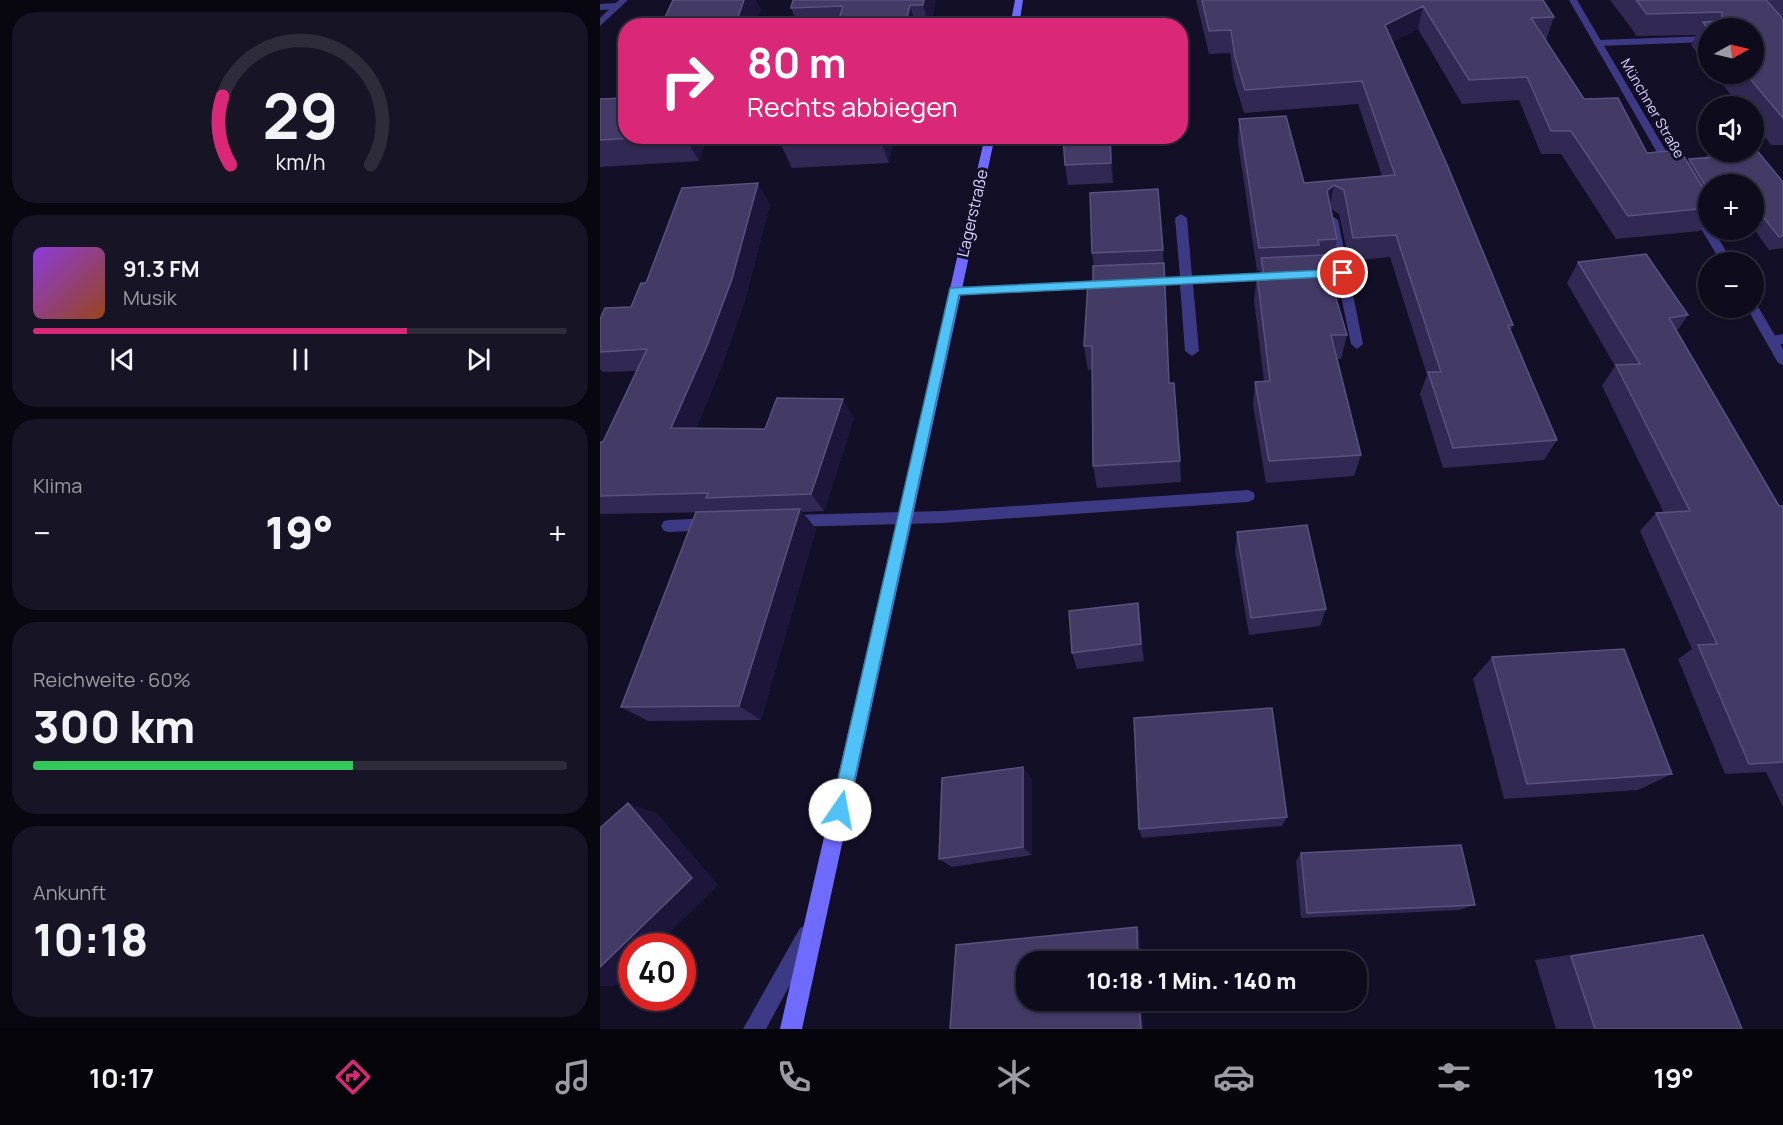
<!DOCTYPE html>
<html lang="de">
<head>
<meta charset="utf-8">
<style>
  :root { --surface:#0e0b1c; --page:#171425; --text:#f1f3f6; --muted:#9b9ba3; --line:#2e2b3b; --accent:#db2777 }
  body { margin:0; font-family:Manrope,sans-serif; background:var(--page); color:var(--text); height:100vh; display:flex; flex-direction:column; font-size:22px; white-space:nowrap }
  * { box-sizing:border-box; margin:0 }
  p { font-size:20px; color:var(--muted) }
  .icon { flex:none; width:33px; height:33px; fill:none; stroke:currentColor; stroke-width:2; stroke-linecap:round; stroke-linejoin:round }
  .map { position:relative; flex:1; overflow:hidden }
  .drawer { display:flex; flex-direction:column; gap:12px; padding:12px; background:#08060f; width:600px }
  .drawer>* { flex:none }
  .banner { position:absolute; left:18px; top:18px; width:570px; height:126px; border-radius:24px; box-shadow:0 2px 4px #0004,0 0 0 2px var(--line); background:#db2777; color:#fff; overflow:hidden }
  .needle { width:39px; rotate:82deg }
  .buttons { position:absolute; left:1098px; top:18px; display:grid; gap:12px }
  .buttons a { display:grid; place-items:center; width:66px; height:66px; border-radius:50%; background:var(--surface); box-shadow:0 2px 4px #0004,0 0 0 2px var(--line); font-size:30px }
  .speed { position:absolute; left:18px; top:933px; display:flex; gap:12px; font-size:30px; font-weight:700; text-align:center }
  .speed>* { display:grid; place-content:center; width:78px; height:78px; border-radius:50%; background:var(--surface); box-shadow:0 2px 4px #0004,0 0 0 2px var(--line); line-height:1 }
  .speed .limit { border:9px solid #d22; background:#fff; color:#111 }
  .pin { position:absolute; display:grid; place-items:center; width:51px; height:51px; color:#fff; margin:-26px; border:3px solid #fff; border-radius:50%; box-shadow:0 2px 6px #0007 }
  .me { position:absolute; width:66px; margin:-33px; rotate:12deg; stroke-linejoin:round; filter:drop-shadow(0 0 4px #0008) }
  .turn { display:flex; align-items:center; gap:21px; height:126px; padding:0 30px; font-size:27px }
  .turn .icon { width:78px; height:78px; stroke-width:2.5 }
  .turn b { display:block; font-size:42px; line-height:51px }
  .big { font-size:45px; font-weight:800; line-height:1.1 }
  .drawer .tile { flex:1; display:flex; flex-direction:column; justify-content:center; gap:9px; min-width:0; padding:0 21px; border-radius:24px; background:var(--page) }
  .drawer .dial { align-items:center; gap:0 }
  .dial svg { height:156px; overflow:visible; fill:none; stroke:var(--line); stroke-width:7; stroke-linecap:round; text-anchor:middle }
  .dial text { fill:var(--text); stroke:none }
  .song { display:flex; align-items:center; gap:18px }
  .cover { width:72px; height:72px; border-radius:9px; background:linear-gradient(135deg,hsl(270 70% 55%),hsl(20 70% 35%)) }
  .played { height:6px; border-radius:3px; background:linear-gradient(90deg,var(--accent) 70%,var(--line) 70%) }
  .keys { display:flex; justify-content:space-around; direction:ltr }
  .heat { display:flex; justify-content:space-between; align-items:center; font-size:33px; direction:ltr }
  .charge { height:9px; border-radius:4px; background:linear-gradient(90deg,#34c759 60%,var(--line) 0) }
  .trip { position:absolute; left:416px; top:951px; width:351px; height:60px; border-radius:24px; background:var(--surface); box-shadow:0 2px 4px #0004,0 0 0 2px var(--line); font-weight:800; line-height:60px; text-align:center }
  .dock { display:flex; height:96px; justify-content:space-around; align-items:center; background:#06040b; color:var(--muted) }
  .dock .icon { width:42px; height:42px }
  .dock .active { color:var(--accent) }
  .dock b { font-size:27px; color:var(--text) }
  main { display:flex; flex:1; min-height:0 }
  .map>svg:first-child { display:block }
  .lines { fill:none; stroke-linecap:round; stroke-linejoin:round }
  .path { stroke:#2fb8b0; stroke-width:2; stroke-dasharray:2 3; stroke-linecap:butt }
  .lane { fill:#3d3a85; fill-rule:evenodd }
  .street { fill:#3d3a85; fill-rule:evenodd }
  .secondary { fill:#6f6bff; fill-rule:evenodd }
  .wall { fill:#312854 }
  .shaded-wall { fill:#1d163a }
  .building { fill:#433a66; stroke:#5a527e; stroke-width:1.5 }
  .route { fill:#4fc3f7; stroke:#337fa1; stroke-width:1.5 }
  .labels { text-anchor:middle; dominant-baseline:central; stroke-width:6; stroke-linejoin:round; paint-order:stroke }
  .far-street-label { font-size:14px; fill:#d9d4ff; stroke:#130f26 }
  .street-label { font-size:16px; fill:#d9d4ff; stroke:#130f26 }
</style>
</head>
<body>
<main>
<section class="drawer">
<div class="tile dial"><svg viewBox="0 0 100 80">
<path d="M14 69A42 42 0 1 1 86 69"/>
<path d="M14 69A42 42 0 0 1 10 34" stroke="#db2777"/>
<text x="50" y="56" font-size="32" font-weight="700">29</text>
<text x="50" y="72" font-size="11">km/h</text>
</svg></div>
<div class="tile">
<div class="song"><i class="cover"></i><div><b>91.3 FM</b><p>Musik</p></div></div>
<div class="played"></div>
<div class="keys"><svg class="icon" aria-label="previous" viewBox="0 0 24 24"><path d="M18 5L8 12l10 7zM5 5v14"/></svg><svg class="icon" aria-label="pause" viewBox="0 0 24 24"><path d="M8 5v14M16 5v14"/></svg><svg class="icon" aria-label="next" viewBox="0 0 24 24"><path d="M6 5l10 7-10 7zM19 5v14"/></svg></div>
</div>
<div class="tile"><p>Klima</p>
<div class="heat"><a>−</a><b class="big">19°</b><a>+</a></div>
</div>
<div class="tile"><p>Reichweite · 60%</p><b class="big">300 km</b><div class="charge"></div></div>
<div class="tile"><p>Ankunft</p><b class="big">10:18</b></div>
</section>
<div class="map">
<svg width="1183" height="1029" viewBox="0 0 1183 1029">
  <rect width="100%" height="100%" fill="#130f26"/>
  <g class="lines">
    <path class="path" d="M16,49H26"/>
    <path class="lane" d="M0,4L17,3L21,6L17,9L0,10Z
      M1108,36V42L998,46L993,43L998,40Z
      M581,214L587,218L592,276L677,272L683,276L677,280L593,284L599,351L592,356L585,351L580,285L545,286L539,282L545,278L580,276L575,218Z
      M732,216L738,220L763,344L757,349L751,344L737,277L710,278L704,274L710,270L736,269L726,220Z
      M506,280L512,284L506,288L354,295L348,291L354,287Z
      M1183,334V344L1172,345L1166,340L1167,337Z
      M648,490L653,492L655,496L653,500L648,502L342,523L189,527L184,526L181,521L184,516L189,515L342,511Z
      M111,518L116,519L119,524L116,529L111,530L69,532L64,531L61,526L64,521L69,520Z"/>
    <path class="street" d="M19,0H28L0,26V18Z
      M969,0H977L1076,168L1075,170H1067L1066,168Z
      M1094,203L1098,204L1108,222V230H1113L1133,262H1121L1088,207Z
      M1154,304L1157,305L1183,349V365L1178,363L1147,308H1154Z
      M207,925L214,928L217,935L166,1029H143L200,928Z"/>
    <path class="secondary" d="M415,0H423L419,26H410Z
      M385,136H395L202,1029H180Z"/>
  </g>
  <path class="wall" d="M193,0H336L330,26H198L191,8Z
    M596,0H943L954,17L946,40L984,99L1047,153L1088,162L1089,159L1105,158L1109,152H1154L1183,182V248L1169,250L1154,229V184H1108V218L1100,231L1016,239L961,154H941L919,100L862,104L818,29L792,42L913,325L910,331L957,440L944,460L843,468L820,394L827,375L790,257L749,261L739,214L730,208L737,239L732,262H725L747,335L741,359H737L761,455L754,476L666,483L653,405L655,382L664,381L654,300L657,275H659L660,270L657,271L638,142L639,119L704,183L782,176L758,104L644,113L634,80L630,53L609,54Z
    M1010,0H1183V145H1171L1154,123V106H1140L1114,74H1154L1108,28V67L1091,45L1096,35L1037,36Z
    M0,99L26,136H108L99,161L0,167Z
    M294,136L289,163L192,168L180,143Z
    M463,136H511L513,183L468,185L465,165Z
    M170,204L145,300L122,366L96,428L165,429L254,418L224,511L202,512L216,529L161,720L48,721L21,707L119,512L0,514V442H3L37,371L3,372L0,369V319L31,307L46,283Z
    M563,250L569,383L580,461L581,482L497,488L493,466L492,369L488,370L484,346L493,282L494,266L492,253Z
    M978,262L1088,315L1077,331L1179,506H1183V807L1166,772L1125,774L1078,659L1092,649L1040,531L1056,513H1064L1002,386L1015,366L967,283Z
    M637,532L726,609L720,626L649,635L635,552Z
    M540,621L544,661L477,669L472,653Z
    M892,657L1072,774L1038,790L904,799L873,679Z
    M432,779V855L352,867L339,859Z
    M687,817L682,826L542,838L539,829Z
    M701,853L875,905L859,910L701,918L696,861Z
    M1103,935L1142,1029H956L935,960L1056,942Z"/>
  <path class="shaded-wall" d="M144,0H156L161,10L155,26H135Z
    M324,0H336L330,26H329L323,5Z
    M310,5L316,26H305Z
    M823,6L818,29L780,48L785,25Z
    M84,136H108L99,161Z
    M280,136H294L289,163L280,138Z
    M510,136H511L513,183L511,163Z
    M158,183L170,204L145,300L122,366L88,447L71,428Z
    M734,185L730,208L727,191Z
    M243,399L254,418L224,511L211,494Z
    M200,509L216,529L161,720L139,706Z
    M538,603L540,621L544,661L541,644Z
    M423,767L432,779V855L423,847Z
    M28,803L57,813L118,885L56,946H32V970L15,986H0V967Z
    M537,927L540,931L541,962H538Z
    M539,1000H542L544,1029H541Z"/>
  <path class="building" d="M73,0H144L135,26H61Z
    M193,0H324L323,5H310L305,26H237L243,6L191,8Z
    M602,0H943L954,17L931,18L984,99L1018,98L1047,153L1080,150L1108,196V208L1028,216L971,131H951L927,77L869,80L823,6L785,25L848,167L913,325H908L957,440L853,448L828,372H841L796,235L753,238L744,190L734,185L727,191L737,239L718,240L719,245L659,248L639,119L686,116L704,183L795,175L762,81L645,90L635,57L631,30L609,31Z
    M1036,0H1166L1183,19V118L1146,74H1154V28L1108,29L1103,22L1122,21V12L1047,14Z
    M26,98V136H69L0,140V99Z
    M183,136H280V138L180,143Z
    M463,136H510L511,163L465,165Z
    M1154,147L1183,182V236L1179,237L1160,213H1154V184H1108V190L1089,159L1117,157L1113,152H1154Z
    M158,183L132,279L107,346L71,428L165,429L177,398L243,399L211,494L106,498L108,493L0,496V442H3L47,349L0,352V319L5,308L31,307L41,283H46L82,188Z
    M558,189L563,250L492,253L490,193Z
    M1046,254L1088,315L1069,318L1179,506H1183V762L1149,764L1098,645L1117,644L1056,513L1090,511L1016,365L1040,364L978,262Z
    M723,255L747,335H731L761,455L669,461L655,382L670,381L657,275H664L661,258Z
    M564,263L569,383H574L580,461L493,466L492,346H484L488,282H493V266Z
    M200,509L139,706L21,707L96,512Z
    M707,525L726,609L651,618L637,532Z
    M538,603L541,644L472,653L469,611Z
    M1024,649L1072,774L927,784L892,657Z
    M672,708L687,817L539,829L534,718Z
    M423,767V847L339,859L342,778Z
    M28,803L92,878L0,967V828Z
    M861,845L875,905L707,913L701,853Z
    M537,927L538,962H426V1000H539L541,1029H350L356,945Z
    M1103,935L1142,1029H995L971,956Z"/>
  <path class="route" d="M743,269L747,270V276L359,295L248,810L246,816L240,818L234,816L231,810L350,288Z"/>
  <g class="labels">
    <g class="far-street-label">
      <text transform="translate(1053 108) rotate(60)">Münchner Straße</text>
    </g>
    <g class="street-label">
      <text transform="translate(372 213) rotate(-77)">Lagerstraße</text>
    </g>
  </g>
</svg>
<div class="buttons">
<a><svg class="needle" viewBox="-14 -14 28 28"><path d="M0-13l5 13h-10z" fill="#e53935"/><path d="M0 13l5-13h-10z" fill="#9b9ba3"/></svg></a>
<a><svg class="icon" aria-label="sound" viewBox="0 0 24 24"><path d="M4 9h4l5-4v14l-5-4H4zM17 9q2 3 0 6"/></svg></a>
<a>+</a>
<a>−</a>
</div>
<div class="speed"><div class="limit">40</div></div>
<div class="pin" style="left:743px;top:273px;background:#d93025"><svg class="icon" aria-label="arrive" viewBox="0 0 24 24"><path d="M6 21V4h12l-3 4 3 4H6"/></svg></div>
<svg class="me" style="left:240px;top:810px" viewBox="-20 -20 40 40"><circle r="19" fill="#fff"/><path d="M0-13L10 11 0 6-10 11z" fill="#4fc3f7"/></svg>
<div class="trip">10:18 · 1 Min. · 140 m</div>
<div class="banner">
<div class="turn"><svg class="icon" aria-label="right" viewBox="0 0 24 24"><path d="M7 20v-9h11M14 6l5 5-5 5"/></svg><div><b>80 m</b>Rechts abbiegen</div></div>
</div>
</div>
</main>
<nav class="dock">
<b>10:17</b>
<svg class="icon active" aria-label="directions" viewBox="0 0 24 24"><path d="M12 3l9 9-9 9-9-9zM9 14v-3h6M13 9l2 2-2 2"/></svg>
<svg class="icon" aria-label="music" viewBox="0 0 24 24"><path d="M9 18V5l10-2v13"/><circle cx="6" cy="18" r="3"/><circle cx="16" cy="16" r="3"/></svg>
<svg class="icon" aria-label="phone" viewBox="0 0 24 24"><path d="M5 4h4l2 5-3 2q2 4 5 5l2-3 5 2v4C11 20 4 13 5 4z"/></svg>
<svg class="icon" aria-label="climate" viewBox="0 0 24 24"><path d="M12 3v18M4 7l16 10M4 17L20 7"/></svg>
<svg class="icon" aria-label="car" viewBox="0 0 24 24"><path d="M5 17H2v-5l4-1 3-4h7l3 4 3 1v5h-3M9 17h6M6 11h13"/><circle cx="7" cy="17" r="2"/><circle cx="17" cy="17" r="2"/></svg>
<svg class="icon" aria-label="filters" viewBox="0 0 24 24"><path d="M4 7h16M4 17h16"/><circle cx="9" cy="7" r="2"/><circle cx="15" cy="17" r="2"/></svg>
<b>19°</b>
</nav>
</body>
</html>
